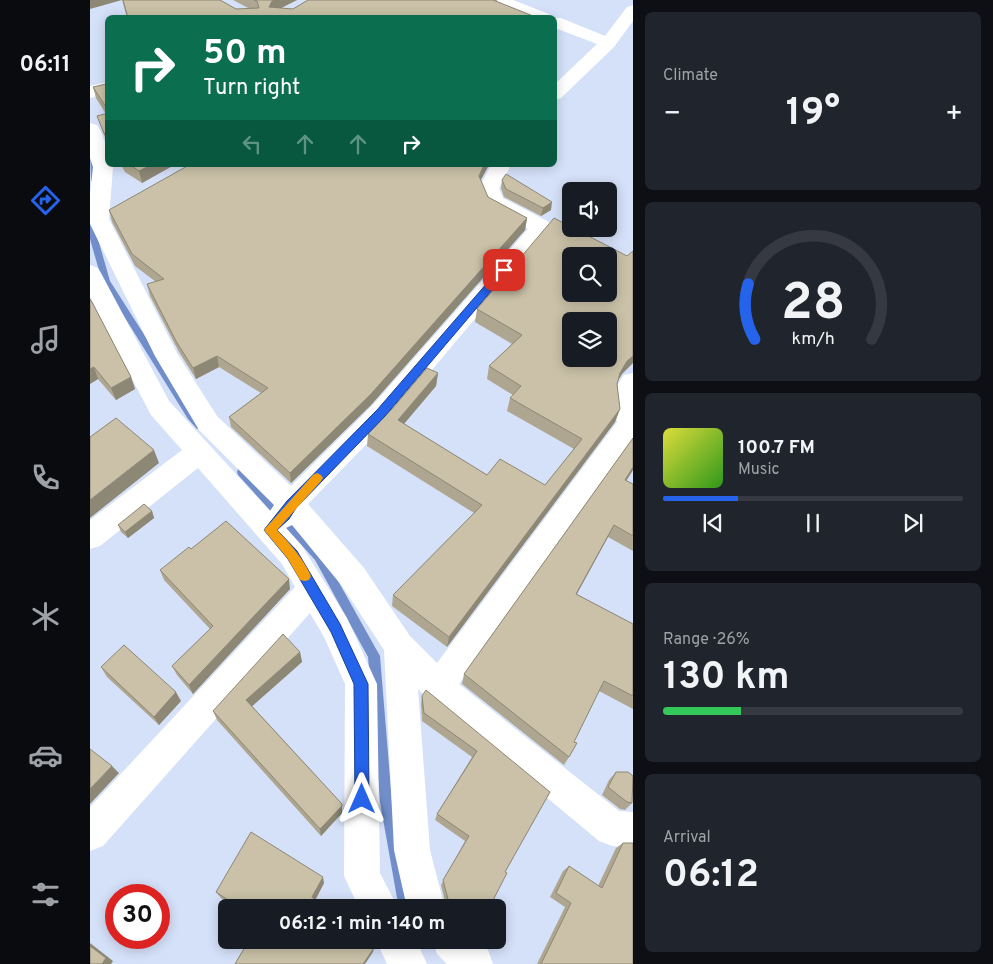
<!DOCTYPE html>
<html lang="en">
<head>
<meta charset="utf-8">
<style>
  :root { --surface:#171b24; --page:#20242c; --text:#f1f3f6; --muted:#9ea1a6; --line:#363941; --accent:#2563eb }
  body { margin:0; font-family:Overpass,sans-serif; background:var(--page); color:var(--text); height:100vh; display:flex; flex-direction:column; font-size:19px; white-space:nowrap }
  * { box-sizing:border-box; margin:0 }
  p { font-size:16px; color:var(--muted) }
  .icon { flex:none; width:28px; height:28px; fill:none; stroke:currentColor; stroke-width:2; stroke-linecap:round; stroke-linejoin:round }
  .map { position:relative; flex:1; overflow:hidden }
  .drawer { display:flex; flex-direction:column; gap:12px; padding:12px; background:#0d0f14; width:360px }
  .drawer>* { flex:none }
  .hud { position:absolute; left:15px; top:15px; width:452px; height:152px; border-radius:8px; box-shadow:0 2px 12px #0003; background:#0b6e4f; color:#fff; overflow:hidden }
  .buttons { position:absolute; left:472px; top:182px; display:grid; gap:10px }
  .buttons a { display:grid; place-items:center; width:55px; height:55px; border-radius:8px; background:var(--surface); box-shadow:0 2px 12px #0003; font-size:25px }
  .speed { position:absolute; left:15px; top:884px; display:flex; gap:10px; font-size:25px; font-weight:700; text-align:center }
  .speed>* { display:grid; place-content:center; width:65px; height:65px; border-radius:50%; background:var(--surface); box-shadow:0 2px 12px #0003; line-height:1 }
  .speed .limit { border:8px solid #d22; background:#fff; color:#111 }
  .pin { position:absolute; display:grid; place-items:center; width:42px; height:42px; color:#fff; margin:-21px; border-radius:10px; box-shadow:0 2px 8px #0006 }
  .me { position:absolute; width:55px; margin:-28px; rotate:0deg; stroke-linejoin:round; filter:drop-shadow(0 0 4px #0008) }
  .turn { display:flex; align-items:center; gap:18px; height:105px; padding:0 15px; font-size:22px }
  .turn .icon { width:65px; height:65px; stroke-width:2.5 }
  .turn b { display:block; font-size:35px; line-height:42px }
  .lanes { display:flex; align-items:center; height:48px; padding:0 15px; background:#0003; justify-content:center; gap:25px; direction:ltr }
  .lanes .off { opacity:.35 }
  .big { font-size:38px; font-weight:700; line-height:1.1 }
  .drawer .card { flex:1; display:flex; flex-direction:column; justify-content:center; gap:8px; min-width:0; padding:0 18px; border-radius:8px; background:var(--page) }
  .drawer .dial { align-items:center; gap:0 }
  .dial svg { height:130px; overflow:visible; fill:none; stroke:var(--line); stroke-width:7; stroke-linecap:round; text-anchor:middle }
  .dial text { fill:var(--text); stroke:none }
  .song { display:flex; align-items:center; gap:15px }
  .cover { width:60px; height:60px; border-radius:8px; background:linear-gradient(135deg,hsl(60 70% 55%),hsl(110 70% 35%)) }
  .played { height:5px; border-radius:2px; background:linear-gradient(90deg,var(--accent) 25%,var(--line) 25%) }
  .keys { display:flex; justify-content:space-around; direction:ltr }
  .heat { display:flex; justify-content:space-between; align-items:center; font-size:28px; direction:ltr }
  .charge { height:8px; border-radius:4px; background:linear-gradient(90deg,#34c759 26%,var(--line) 0) }
  .trip { position:absolute; left:128px; top:899px; width:288px; height:50px; border-radius:8px; background:var(--surface); box-shadow:0 2px 12px #0003; font-weight:700; line-height:50px; text-align:center }
  main { display:flex; flex:1; min-height:0 }
  .tab-bar { display:flex; flex-direction:column; width:90px; justify-content:space-around; align-items:center; background:#090b0e; color:var(--muted) }
  .tab-bar .icon { width:35px; height:35px }
  .tab-bar .current { color:var(--accent) }
  .tab-bar b { font-size:22px; color:var(--text) }
  .map>svg:first-child { display:block }
  .lines { fill:none; stroke-linecap:round; stroke-linejoin:round }
  .stream { fill:#728eca; fill-rule:evenodd }
  .minor { fill:#fff; fill-rule:evenodd }
  .wall { fill:#aea690 }
  .shaded-wall { fill:#8d8776 }
  .building { fill:#cac1a8; stroke:#8d8776; fill-rule:evenodd }
  .route { fill:#2563eb; stroke:#184099 }
  .slow { fill:#f59e0b }
</style>
</head>
<body>
<main>
<nav class="tab-bar">
<b>06:11</b>
<svg class="icon current" aria-label="directions" viewBox="0 0 24 24"><path d="M12 3l9 9-9 9-9-9zM9 14v-3h6M13 9l2 2-2 2"/></svg>
<svg class="icon" aria-label="music" viewBox="0 0 24 24"><path d="M9 18V5l10-2v13"/><circle cx="6" cy="18" r="3"/><circle cx="16" cy="16" r="3"/></svg>
<svg class="icon" aria-label="phone" viewBox="0 0 24 24"><path d="M5 4h4l2 5-3 2q2 4 5 5l2-3 5 2v4C11 20 4 13 5 4z"/></svg>
<svg class="icon" aria-label="climate" viewBox="0 0 24 24"><path d="M12 3v18M4 7l16 10M4 17L20 7"/></svg>
<svg class="icon" aria-label="car" viewBox="0 0 24 24"><path d="M5 17H2v-5l4-1 3-4h7l3 4 3 1v5h-3M9 17h6M6 11h13"/><circle cx="7" cy="17" r="2"/><circle cx="17" cy="17" r="2"/></svg>
<svg class="icon" aria-label="filters" viewBox="0 0 24 24"><path d="M4 7h16M4 17h16"/><circle cx="9" cy="7" r="2"/><circle cx="15" cy="17" r="2"/></svg>
</nav>
<div class="map">
<svg width="543" height="964" viewBox="0 0 543 964">
  <rect width="100%" height="100%" fill="#d5e1f9"/>
  <g class="lines">
    <path class="stream" d="M0,151L4,153L9,181L5,183L1,181Z
      M0,223L4,225L20,281L104,413L115,426L113,429H107L98,419L12,281L0,239Z
      M152,468L156,469L233,554L290,656L302,802L320,895L330,908H313L307,898L290,802L278,657L225,560L148,475L147,472L148,469Z"/>
    <path class="minor" d="M401,0H423L459,14L461,18H437L403,3Z
      M543,5V21L524,47L471,98L465,100V84L507,44L465,28V18H463H471L515,36L537,7Z
      M18,82V93L0,98V86Z
      M0,123L7,125C15,137 18,151 18,165H22L23,167L19,219L87,353L127,416L201,486L282,406L438,229L397,207L389,188L401,165H421L409,188L413,198L459,222L462,227L300,420L218,504L274,568L320,636L347,663L527,422C522,404 522,390 534,375L543,373V440L369,684L529,811L543,812V848L522,846L509,841L337,698L328,689L340,850L355,908H317L304,850L294,650L252,586L202,525L196,528L212,546L257,618L287,684L290,873L308,908H269L254,876L255,684L234,637L220,613L13,846L0,851V807L205,587L192,564L108,468L10,546L0,549V520L92,450L61,415L17,331L0,296V265L8,268L11,273L79,401L180,511L184,505L109,430L65,356L0,224V194L3,167L0,158Z
      M286,940H326L337,964H297Z
      M342,940H388L398,950L403,964H357L347,954Z"/>
  </g>
  <path class="wall" d="M0,0H130L146,9H160L143,0H207L191,8L203,9L218,0H407V2L448,18H37L32,0Z
    M18,78V145L11,127L7,116L16,114L6,98L3,87L16,84Z
    M31,165H84L52,183L35,172Z
    M391,180L398,197L437,218L435,230L281,405L201,483L141,427L139,417L171,393L129,367L106,379L89,352L60,296L57,284L66,282L45,266L22,222L19,210Z
    M412,180L461,210L451,216L414,197L411,188Z
    M0,299L41,377L45,389L26,400L8,379L0,384Z
    M387,309L532,374L528,381L527,384L530,409L525,422L357,647L302,606L303,595L384,513L277,446L278,434L348,373L346,386L314,424L397,475L455,485L484,449L417,411L420,398L423,395L397,379L399,366L422,344L385,322Z
    M543,438V470L536,481L543,484V551L518,537L486,594L543,624V709L509,691L484,742L479,757L474,765L372,684L374,674Z
    M62,511L64,518L38,538L31,532L28,525Z
    M101,549L200,589L103,694L87,675L82,666L120,629L74,580L70,570Z
    M210,652L212,662L162,706L252,804V813L231,836L127,720L123,711Z
    M11,667L91,701L69,725L17,677Z
    M332,696L460,792L415,872L399,908H355L356,905L351,885L375,841L345,820L347,814L382,757L332,721L331,704Z
    M526,772L542,803L535,810L530,809L512,795L519,780Z
    M533,843L543,964H447L475,907L460,897L473,871L479,866L508,886L526,848Z
    M234,883L226,899L235,908H146L131,898L126,892Z"/>
  <path class="shaded-wall" d="M0,0H32L0,9Z
    M185,0H207L183,12L179,7L182,1Z
    M61,165H84L52,183L49,171Z
    M394,165H399L387,187L389,176Z
    M462,202L461,210L451,216L453,208Z
    M437,218L435,230L281,405L201,483L200,473Z
    M127,356L129,367L106,379L103,368Z
    M543,356V363L532,374L525,385L530,373L537,361Z
    M4,367L8,379L0,384V369Z
    M348,373L346,386L307,432L308,420Z
    M41,377L45,389L26,400L21,388Z
    M530,409L525,422L357,647L359,637Z
    M64,450L69,463L0,518V500Z
    M543,467V470L529,492L535,480Z
    M62,511L64,518L38,538L35,532Z
    M524,525L518,537L481,605L486,594Z
    M199,579L200,589L103,694L99,685Z
    M210,652L212,662L159,709L156,700Z
    M86,692L91,701L69,725L64,717Z
    M22,766L29,773L0,804V789Z
    M252,806V813L231,836L230,829Z
    M233,877L234,883L224,902L222,897Z
    M0,943L23,961L21,964H12L0,946Z
    M284,948L283,952L275,964H273Z"/>
  <path class="building" d="M33,0H130L146,9L169,8L167,1L164,0H185L182,1L179,7L203,9L218,0H403L448,18H38Z
    M18,78V110L3,87L16,84Z
    M18,113V138L14,133L7,116Z
    M40,165H61L49,171Z
    M99,165H394L389,176L398,197L437,218L281,394L200,473L139,417L178,388L127,356L103,368L86,341L57,284L74,279L42,254L19,210Z
    M416,174L462,202L453,208L416,189L412,180Z
    M464,218L481,227V229H485L537,256L543,251V356L537,361L530,373L527,384L530,409L359,637L303,595L392,505L278,434L302,409L337,368L348,373L308,420L397,475L410,459L455,485L492,439L420,398L431,386L399,366L432,335L387,309ZM481,256H519V294H481ZM481,321H519V359H481Z
    M0,299L3,304L41,377L21,388L4,367L0,369Z
    M26,418L64,450L0,500V437Z
    M543,438V467L535,480L543,484V536L524,525L486,594L543,624V696L514,681L484,742L487,743L479,757L374,674Z
    M54,504L62,511L35,532L28,525Z
    M136,521L199,579L99,685L82,666L123,626L70,570L99,547L101,549Z
    M193,634L210,652L156,700L252,804V806L230,829L123,711Z
    M34,645L86,692L64,717L11,667Z
    M336,690L460,792L415,872L417,873L399,908H358L356,906L359,903L353,880L379,836L347,814L387,751L334,713L332,696Z
    M0,749L22,766L0,789Z
    M526,772H538L543,776L542,803L537,802L518,787Z
    M161,832L233,877L222,897L235,908H150L126,892Z
    M533,843H543V964H451L481,903L466,893L479,866L512,888Z
    M159,940H274L284,948L273,964H145Z
    M0,946L16,958L12,964H0Z"/>
  <path class="route" d="M411,267H414L419,270L295,416L206,508L199,519L187,530L207,551L250,624L278,684L279,799L277,804L272,806L267,804L265,799L264,684L241,632L198,559L174,530L197,501L287,410Z"/>
  <path class="slow" d="M227,473L231,475L233,478L231,481L187,530C200,544 213,558 221,576L219,580L215,581L210,580L198,559L174,530L223,475Z"/>
</svg>
<div class="buttons">
<a><svg class="icon" aria-label="sound" viewBox="0 0 24 24"><path d="M4 9h4l5-4v14l-5-4H4zM17 9q2 3 0 6"/></svg></a>
<a><svg class="icon" aria-label="search" viewBox="0 0 24 24"><circle cx="10" cy="10" r="6"/><path d="M15 15l6 6"/></svg></a>
<a><svg class="icon" aria-label="layers" viewBox="0 0 24 24"><path d="M12 4l9 5-9 5-9-5zM3 14l9 5 9-5"/></svg></a>
</div>
<div class="speed"><div class="limit">30</div></div>
<div class="pin" style="left:414px;top:270px;background:#d93025"><svg class="icon" aria-label="arrive" viewBox="0 0 24 24"><path d="M6 21V4h12l-3 4 3 4H6"/></svg></div>
<svg class="me" style="left:272px;top:799px" viewBox="-20 -20 40 40"><path d="M0-17L14 15 0 8-14 15z" fill="#2563eb" stroke="#fff" stroke-width="4"/></svg>
<div class="trip">06:12 · 1 min · 140 m</div>
<div class="hud">
<div class="turn"><svg class="icon" aria-label="right" viewBox="0 0 24 24"><path d="M7 20v-9h11M14 6l5 5-5 5"/></svg><div><b>50 m</b>Turn right</div></div>
<div class="lanes"><svg class="icon off" aria-label="left" viewBox="0 0 24 24"><path d="M17 20v-9H6M10 6l-5 5 5 5"/></svg><svg class="icon off" aria-label="ahead" viewBox="0 0 24 24"><path d="M12 20V5M6 11l6-6 6 6"/></svg><svg class="icon off" aria-label="ahead" viewBox="0 0 24 24"><path d="M12 20V5M6 11l6-6 6 6"/></svg><svg class="icon" aria-label="right" viewBox="0 0 24 24"><path d="M7 20v-9h11M14 6l5 5-5 5"/></svg></div>
</div>
</div>
<section class="drawer">
<div class="card"><p>Climate</p>
<div class="heat"><a>−</a><b class="big">19°</b><a>+</a></div>
</div>
<div class="card dial"><svg viewBox="0 0 100 80">
<path d="M14 69A42 42 0 1 1 86 69"/>
<path d="M14 69A42 42 0 0 1 10 35" stroke="#2563eb"/>
<text x="50" y="56" font-size="32" font-weight="700">28</text>
<text x="50" y="72" font-size="11">km/h</text>
</svg></div>
<div class="card">
<div class="song"><i class="cover"></i><div><b>100.7 FM</b><p>Music</p></div></div>
<div class="played"></div>
<div class="keys"><svg class="icon" aria-label="previous" viewBox="0 0 24 24"><path d="M18 5L8 12l10 7zM5 5v14"/></svg><svg class="icon" aria-label="pause" viewBox="0 0 24 24"><path d="M8 5v14M16 5v14"/></svg><svg class="icon" aria-label="next" viewBox="0 0 24 24"><path d="M6 5l10 7-10 7zM19 5v14"/></svg></div>
</div>
<div class="card"><p>Range · 26%</p><b class="big">130 km</b><div class="charge"></div></div>
<div class="card"><p>Arrival</p><b class="big">06:12</b></div>
</section>
</main>
</body>
</html>
